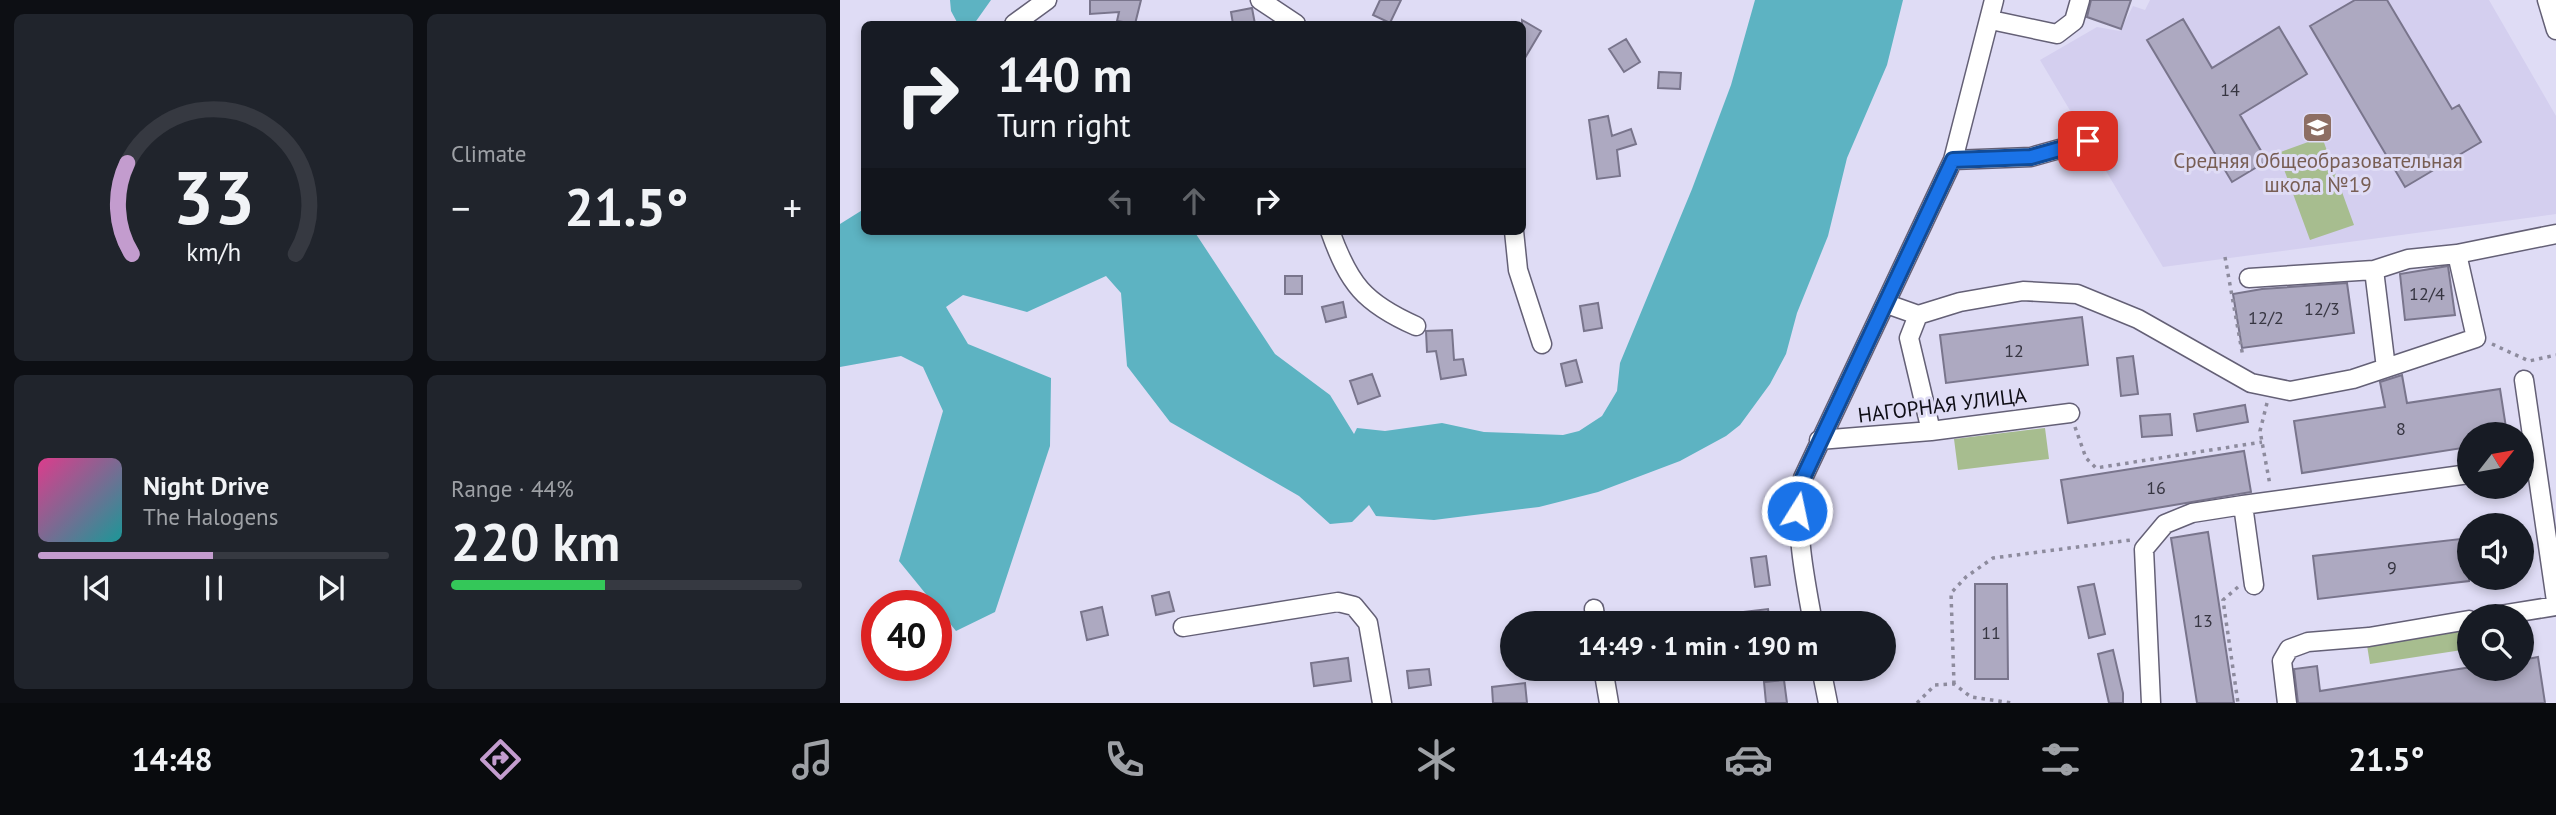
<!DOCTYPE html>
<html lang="en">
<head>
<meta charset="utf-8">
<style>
  :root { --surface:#171b24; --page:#20242c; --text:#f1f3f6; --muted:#9ea1a6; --line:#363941; --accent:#c39cce }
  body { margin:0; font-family:"PT Sans",sans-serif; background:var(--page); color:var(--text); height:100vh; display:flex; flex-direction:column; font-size:26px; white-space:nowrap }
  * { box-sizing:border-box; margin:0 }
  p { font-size:23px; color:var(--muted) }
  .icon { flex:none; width:38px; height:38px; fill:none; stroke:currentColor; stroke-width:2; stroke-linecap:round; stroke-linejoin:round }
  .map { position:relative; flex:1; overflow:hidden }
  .drawer { display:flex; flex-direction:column; gap:14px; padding:14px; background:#0d0f14; width:840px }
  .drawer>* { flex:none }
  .banner { position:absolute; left:21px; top:21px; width:665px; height:214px; border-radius:10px; box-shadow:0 4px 10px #0003; background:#171b24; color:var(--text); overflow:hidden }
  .needle { width:46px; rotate:59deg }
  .tools { position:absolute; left:1617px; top:422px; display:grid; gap:14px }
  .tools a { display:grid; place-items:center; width:77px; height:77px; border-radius:50%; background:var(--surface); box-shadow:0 4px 10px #0003; font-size:35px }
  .speed { position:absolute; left:21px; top:590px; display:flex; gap:14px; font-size:35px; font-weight:700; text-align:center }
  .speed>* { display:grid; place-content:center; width:91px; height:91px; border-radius:50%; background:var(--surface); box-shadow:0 4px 10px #0003; line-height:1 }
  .speed .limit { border:10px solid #d22; background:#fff; color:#111 }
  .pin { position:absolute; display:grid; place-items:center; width:60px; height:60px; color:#fff; margin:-30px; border-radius:14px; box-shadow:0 4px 10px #0006 }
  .me { position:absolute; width:77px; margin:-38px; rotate:10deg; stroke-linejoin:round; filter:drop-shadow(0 0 5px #0008) }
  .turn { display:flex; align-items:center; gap:24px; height:147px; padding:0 21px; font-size:32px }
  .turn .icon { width:91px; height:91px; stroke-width:2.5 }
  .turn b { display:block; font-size:49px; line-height:60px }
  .lanes { display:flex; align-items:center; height:66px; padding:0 21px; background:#0003; justify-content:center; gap:35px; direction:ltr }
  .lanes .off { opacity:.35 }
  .big { font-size:52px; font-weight:600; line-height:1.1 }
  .drawer .widget { flex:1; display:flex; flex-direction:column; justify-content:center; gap:10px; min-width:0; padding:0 24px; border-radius:10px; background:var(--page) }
  .drawer .dial { align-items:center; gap:0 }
  .dial svg { height:182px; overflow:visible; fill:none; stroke:var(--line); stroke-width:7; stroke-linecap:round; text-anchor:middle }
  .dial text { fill:var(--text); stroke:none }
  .song { display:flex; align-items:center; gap:21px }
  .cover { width:84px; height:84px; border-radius:10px; background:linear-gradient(135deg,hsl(330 70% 55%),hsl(180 70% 35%)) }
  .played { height:7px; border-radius:4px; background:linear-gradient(90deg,var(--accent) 50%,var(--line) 50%) }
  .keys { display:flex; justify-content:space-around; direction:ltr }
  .heat { display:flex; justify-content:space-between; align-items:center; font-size:38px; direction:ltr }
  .charge { height:10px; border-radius:5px; background:linear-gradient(90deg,#34c759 44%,var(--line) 0) }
  .drawer .tiles { flex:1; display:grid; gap:14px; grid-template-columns:repeat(2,1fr) }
  .trip { position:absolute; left:660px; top:611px; width:396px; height:70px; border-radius:35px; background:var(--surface); box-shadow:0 4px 10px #0003; font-weight:600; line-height:70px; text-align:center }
  .menu { display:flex; height:112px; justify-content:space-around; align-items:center; background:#090b0e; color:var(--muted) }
  .menu .icon { width:49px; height:49px }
  .menu .selected { color:var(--accent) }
  .menu b { font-size:32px; color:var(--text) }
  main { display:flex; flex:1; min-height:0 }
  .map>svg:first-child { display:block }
  .built { fill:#d4cfef }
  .green { fill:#a7bd8f }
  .water { fill:#5db3c2 }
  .building { fill:#ada9c1; stroke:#79758c; stroke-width:2 }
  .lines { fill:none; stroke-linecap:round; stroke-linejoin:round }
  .minor-casing { stroke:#646076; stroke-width:21 }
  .path { stroke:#8d8b9d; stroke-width:3.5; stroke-dasharray:3.5 5; stroke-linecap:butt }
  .minor { stroke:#fff; stroke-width:18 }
  .route-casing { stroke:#114b97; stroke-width:18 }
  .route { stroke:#1a73e8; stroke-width:12 }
  .labels { text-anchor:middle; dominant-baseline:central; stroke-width:6; stroke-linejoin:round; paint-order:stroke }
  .number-label { font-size:18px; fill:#363541 }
  .education-label { font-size:21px; fill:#785e54; stroke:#dfdcf5 }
  .street-label { font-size:21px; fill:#0f0e16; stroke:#dfdcf5 }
</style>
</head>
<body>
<main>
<section class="drawer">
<div class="tiles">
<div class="widget dial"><svg viewBox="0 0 100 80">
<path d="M14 69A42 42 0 1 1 86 69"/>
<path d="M14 69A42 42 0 0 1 12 29" stroke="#c39cce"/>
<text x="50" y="56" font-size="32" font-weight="700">33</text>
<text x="50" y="72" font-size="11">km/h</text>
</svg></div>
<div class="widget"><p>Climate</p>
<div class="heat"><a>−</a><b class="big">21.5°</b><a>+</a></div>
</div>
<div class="widget">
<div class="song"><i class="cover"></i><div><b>Night Drive</b><p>The Halogens</p></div></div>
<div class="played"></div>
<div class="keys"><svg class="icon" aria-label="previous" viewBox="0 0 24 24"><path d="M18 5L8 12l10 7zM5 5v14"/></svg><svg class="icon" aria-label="pause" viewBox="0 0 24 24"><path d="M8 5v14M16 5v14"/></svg><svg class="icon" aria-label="next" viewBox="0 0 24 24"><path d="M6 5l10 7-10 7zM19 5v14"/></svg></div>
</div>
<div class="widget"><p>Range · 44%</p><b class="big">220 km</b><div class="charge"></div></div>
</div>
</section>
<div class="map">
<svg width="1716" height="703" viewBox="0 0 1716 703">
  <rect width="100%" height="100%" fill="#dfdcf5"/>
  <path class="built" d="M1310,0H1649L1716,116V214L1323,267L1200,60L1257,27L1280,31L1293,6L1305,10Z"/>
  <path class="green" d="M1482,137L1514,225L1470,240L1438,153Z
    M1205,428L1209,459L1118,470L1114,439Z
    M1618,624L1622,650L1530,664L1526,639Z"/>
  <path class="water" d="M110,0H151L134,24H118L111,11Z
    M915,0H1063L1047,65L1007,158L988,236L957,313L946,354L930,384L900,425L886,436L840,461L758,492L699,507L594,520L536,516L529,505L512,522L490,524L459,496L330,422L287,366L281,293L266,276L187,312L123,295L106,307L128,344L211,378L210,446L155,612L116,631L59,561L103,411L83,367L61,356L0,367V224L24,209V231H354L435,354L490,395L514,434L517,428L545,431L602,423L644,432L723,435L739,431L762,416L777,391L780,363L852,189L891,85Z"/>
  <path class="building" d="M250,0H301L295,24L277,21L279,12L250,14Z
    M540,0H561L550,23L533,15Z
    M1251,0H1291L1281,29L1247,17Z
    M1515,0H1547L1612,109L1619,105L1641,142L1565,187L1470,26Z
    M412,8L415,24H393L391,12Z
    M1343,19L1372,68L1439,27L1467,74L1400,115L1427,161L1392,182L1307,40Z
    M682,20L701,31L682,63Z
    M786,39L800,62L784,72L769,49Z
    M819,72L841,73L840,89L818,88Z
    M768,116L772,136L791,129L796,144L777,150L780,176L757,179L749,120Z
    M1608,266L1615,315L1565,320L1560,274Z
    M445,276H462V294H445Z
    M1507,283L1514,333L1402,348L1393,294L1422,289Z
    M503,302L506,317L486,322L482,307Z
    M758,303L762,328L744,331L740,306Z
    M1242,317L1248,365L1106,383L1100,335Z
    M612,330L614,360L623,359L626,375L601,379L596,351L587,352L586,331Z
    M1293,356L1298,394L1281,396L1277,358Z
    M736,360L742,382L726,386L721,364Z
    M532,374L540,396L518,404L510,381Z
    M1562,375L1567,403L1660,389L1667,434H1629V447L1462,473L1454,421L1545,407L1540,382Z
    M1405,405L1408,422L1357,431L1354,414Z
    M1330,414L1332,435L1302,437L1300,416Z
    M1404,451L1411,492L1228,523L1221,480Z
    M1368,532L1394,703H1357L1331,538Z
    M1629,538V581L1478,599L1473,556Z
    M926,556L930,585L915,587L911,558Z
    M1135,584H1167L1168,679H1135Z
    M1254,584L1265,634L1249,638L1238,587Z
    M329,592L334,611L316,615L312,596Z
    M262,607L268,635L247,640L241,612Z
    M928,609L930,623H887V614Z
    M1273,650L1283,693V703H1269L1258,654Z
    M1698,657L1705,703H1458L1454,669L1477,666L1480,691L1625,668H1682V660Z
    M508,658L511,681L474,686L471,663Z
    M589,669L591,685L569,688L567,671Z
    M944,680L947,703H926L924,682Z
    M685,683L687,703H653L652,687Z"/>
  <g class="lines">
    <defs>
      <path id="minor" d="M420,0L456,24
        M1707,0L1716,30
        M1151,20L1217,34L1234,21L1240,0
        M174,24L207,0
        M1113,160L1191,157L1248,141
        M490,231C509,284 524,303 576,326
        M674,231L678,270L702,344
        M1409,278L1534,270
        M1047,304L1078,315L1120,302L1183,291L1237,294L1298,319L1411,383L1450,391L1513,379L1636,338L1617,254L1716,234
        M1078,315L1069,338L1091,431
        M1546,368L1534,270L1568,259L1617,254
        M1684,380L1716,601
        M979,440L1091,431L1230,413
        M1414,585L1403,505L1629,474
        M754,609L756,623
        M1654,616L1716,606
        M973,623C964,573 954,528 963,478L1113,160L1154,0
        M343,627L498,602L514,606L528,623L542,703
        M763,668L769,703
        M981,668L988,703
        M1311,703L1304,549L1325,524L1352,513L1403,505
        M1447,703L1442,661L1449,649L1468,642L1529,637L1629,620"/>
    </defs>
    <use href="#minor" class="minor-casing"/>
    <path class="path" d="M1385,257L1403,357
      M1652,344L1689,361L1716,355
      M1427,403L1420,431L1430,485
      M1235,427L1246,458L1256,468L1422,442
      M1398,587L1383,600L1398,703
      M1114,684L1111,593L1126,577L1153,558L1291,540
      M1077,703L1095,685L1114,684L1131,697L1172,703"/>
    <use href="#minor" class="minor"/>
  </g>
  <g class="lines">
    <defs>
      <path id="route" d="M957,511L963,478L1113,160L1191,157L1248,141"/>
    </defs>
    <use href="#route" class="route-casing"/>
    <use href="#route" class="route"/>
  </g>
  <defs>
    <symbol id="school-square" viewBox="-11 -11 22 22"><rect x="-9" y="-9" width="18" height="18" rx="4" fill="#8d6e63" stroke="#dfdcf5"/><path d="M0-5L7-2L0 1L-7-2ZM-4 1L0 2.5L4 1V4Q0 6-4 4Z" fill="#fff"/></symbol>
  </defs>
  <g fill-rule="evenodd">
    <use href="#school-square" x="1460" y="110" width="35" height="35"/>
  </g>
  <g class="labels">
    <g class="number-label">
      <text x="1390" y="89">14</text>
      <text x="1587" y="293">12/4</text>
      <text x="1482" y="308">12/3</text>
      <text x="1426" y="317">12/2</text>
      <text x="1174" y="350">12</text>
      <text x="1561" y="428">8</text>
      <text x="1316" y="487">16</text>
      <text x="1552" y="567">9</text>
      <text x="1363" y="620">13</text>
      <text x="1151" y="632">11</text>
    </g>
    <g class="education-label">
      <text x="1478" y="160">Средняя Общеобразовательная<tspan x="1478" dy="24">школа №19</tspan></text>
    </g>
    <g class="street-label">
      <text transform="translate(1102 405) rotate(-7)">НАГОРНАЯ УЛИЦА</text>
    </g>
  </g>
</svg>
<div class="tools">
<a><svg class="needle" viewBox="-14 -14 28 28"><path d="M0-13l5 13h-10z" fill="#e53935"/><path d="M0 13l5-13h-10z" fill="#9ea1a6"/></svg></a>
<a><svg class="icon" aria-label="sound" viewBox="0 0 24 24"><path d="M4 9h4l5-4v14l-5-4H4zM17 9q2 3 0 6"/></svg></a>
<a><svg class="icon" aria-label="search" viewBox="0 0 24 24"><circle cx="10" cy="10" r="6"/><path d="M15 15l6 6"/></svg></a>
</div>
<div class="speed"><div class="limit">40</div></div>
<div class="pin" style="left:1248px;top:141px;background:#d93025"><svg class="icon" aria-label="arrive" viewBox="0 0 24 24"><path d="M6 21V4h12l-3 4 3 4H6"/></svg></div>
<svg class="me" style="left:957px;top:511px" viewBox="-20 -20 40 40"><circle r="17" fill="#1a73e8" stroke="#fff" stroke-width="3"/><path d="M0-11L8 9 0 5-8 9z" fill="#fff"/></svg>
<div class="trip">14:49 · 1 min · 190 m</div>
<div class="banner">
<div class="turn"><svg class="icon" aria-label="right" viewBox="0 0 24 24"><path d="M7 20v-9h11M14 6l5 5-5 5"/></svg><div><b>140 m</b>Turn right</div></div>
<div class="lanes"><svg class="icon off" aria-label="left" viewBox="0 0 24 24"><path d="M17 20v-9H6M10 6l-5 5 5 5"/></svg><svg class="icon off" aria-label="ahead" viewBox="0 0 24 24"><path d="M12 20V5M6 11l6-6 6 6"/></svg><svg class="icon" aria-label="right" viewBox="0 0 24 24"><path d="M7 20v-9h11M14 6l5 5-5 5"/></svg></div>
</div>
</div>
</main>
<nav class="menu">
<b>14:48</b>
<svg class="icon selected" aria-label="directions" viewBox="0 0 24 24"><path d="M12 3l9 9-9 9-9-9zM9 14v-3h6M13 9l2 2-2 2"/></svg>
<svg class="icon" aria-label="music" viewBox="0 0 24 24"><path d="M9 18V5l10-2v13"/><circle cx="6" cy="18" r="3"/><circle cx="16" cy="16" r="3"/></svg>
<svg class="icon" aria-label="phone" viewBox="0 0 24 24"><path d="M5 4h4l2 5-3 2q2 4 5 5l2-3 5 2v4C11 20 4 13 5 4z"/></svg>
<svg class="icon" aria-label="climate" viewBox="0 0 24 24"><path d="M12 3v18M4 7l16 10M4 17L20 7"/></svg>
<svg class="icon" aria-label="car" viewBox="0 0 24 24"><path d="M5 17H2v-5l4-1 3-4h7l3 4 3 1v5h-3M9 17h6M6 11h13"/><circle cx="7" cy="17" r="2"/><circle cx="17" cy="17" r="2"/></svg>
<svg class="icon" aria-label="filters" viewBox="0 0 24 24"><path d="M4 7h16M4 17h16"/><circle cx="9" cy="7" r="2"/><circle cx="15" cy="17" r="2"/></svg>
<b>21.5°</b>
</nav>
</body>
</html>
